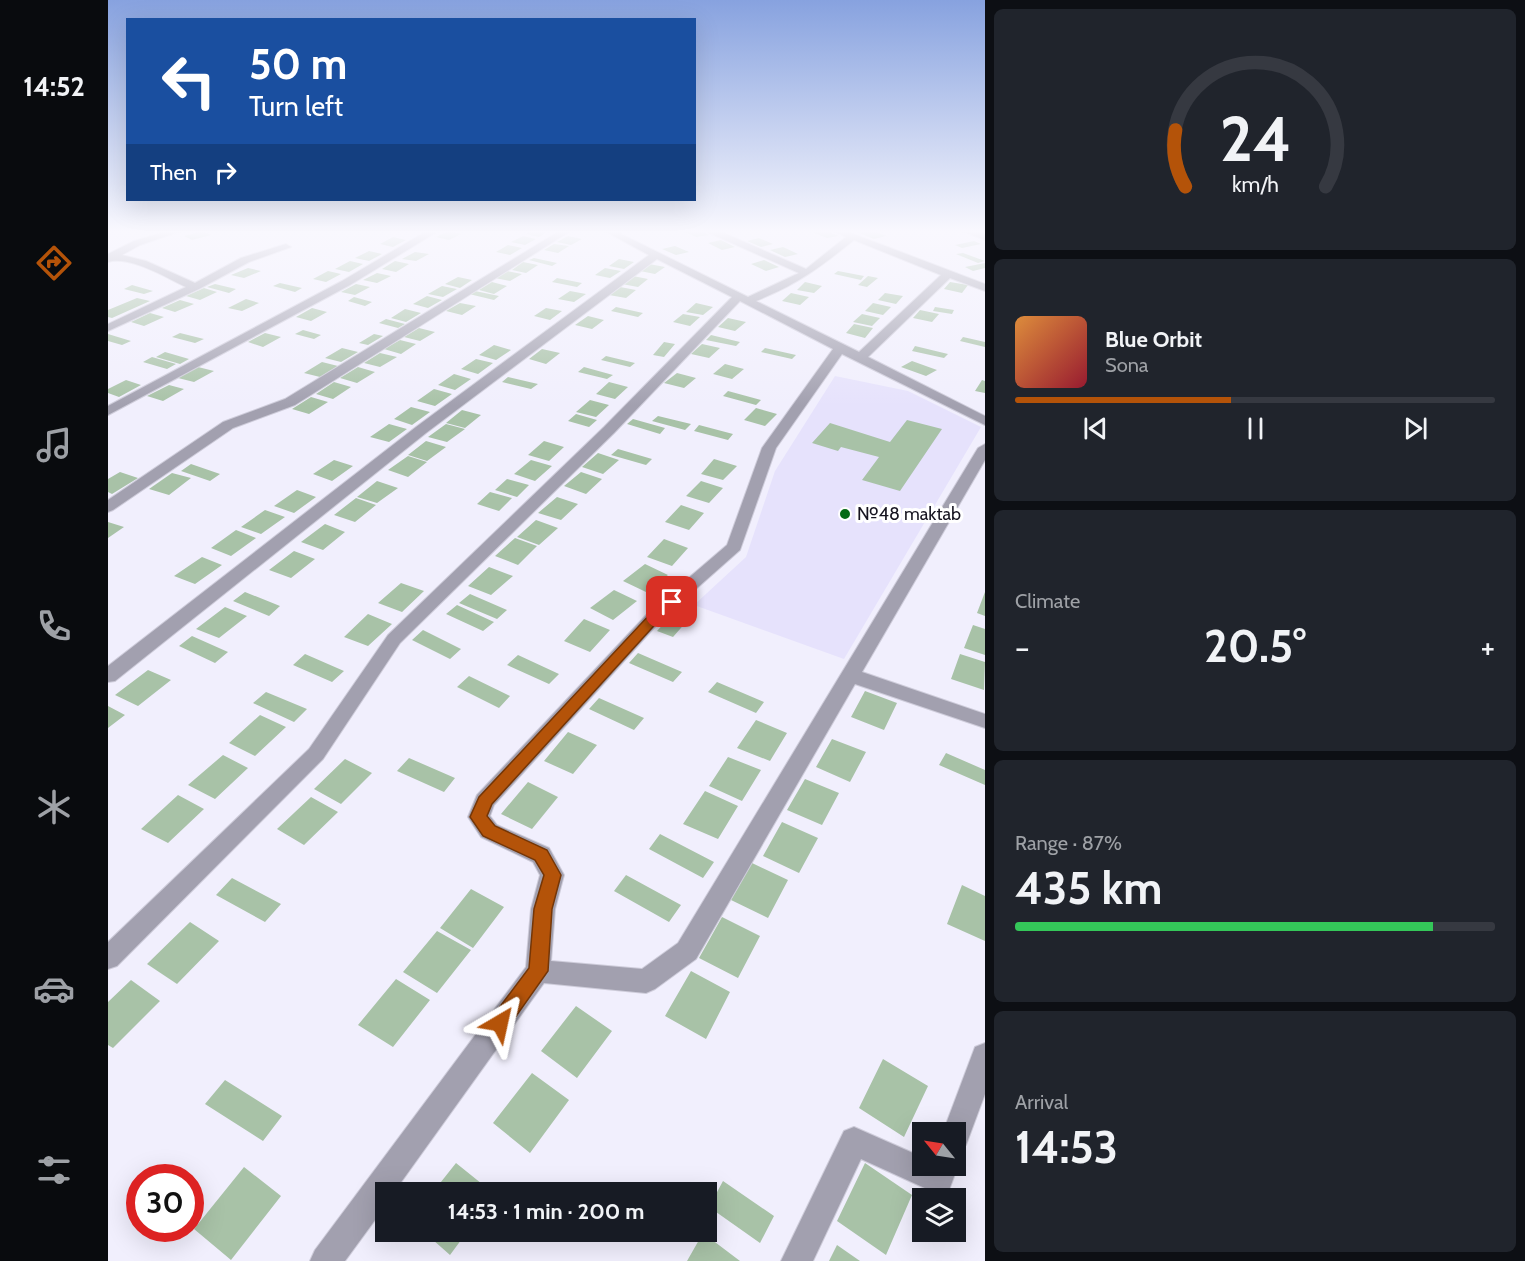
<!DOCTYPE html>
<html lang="en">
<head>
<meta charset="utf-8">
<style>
  :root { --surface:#171b24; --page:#20242c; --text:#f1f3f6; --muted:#9ea1a6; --line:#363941; --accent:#b45309 }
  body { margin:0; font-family:Cabin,sans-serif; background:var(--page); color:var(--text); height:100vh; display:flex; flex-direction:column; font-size:22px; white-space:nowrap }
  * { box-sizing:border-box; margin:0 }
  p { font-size:20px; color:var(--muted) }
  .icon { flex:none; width:33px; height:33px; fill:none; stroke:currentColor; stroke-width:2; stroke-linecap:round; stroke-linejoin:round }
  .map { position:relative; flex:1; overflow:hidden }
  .panel { display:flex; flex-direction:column; gap:9px; padding:9px; background:#0d0f14; width:540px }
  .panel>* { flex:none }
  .hud { position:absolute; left:18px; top:18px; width:570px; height:183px; border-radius:0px; box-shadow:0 6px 24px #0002; background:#1a4fa0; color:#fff; overflow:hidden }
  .needle { width:39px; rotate:300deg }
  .fabs { position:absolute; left:804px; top:1122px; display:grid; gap:12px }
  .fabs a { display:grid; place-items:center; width:54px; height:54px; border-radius:0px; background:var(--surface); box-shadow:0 6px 24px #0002; font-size:30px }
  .speed { position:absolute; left:18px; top:1164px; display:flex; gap:12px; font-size:30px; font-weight:700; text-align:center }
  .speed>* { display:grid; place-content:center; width:78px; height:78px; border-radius:50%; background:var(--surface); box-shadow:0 6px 24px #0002; line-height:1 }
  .speed .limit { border:9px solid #d22; background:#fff; color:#111 }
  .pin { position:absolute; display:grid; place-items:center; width:51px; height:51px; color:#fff; margin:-26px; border-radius:12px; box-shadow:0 3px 9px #0006 }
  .me { position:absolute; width:66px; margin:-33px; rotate:36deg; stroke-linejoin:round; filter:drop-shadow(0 0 4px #0008) }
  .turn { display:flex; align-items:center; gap:21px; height:126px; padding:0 24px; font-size:27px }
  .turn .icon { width:78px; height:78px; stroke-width:2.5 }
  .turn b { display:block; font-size:42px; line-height:51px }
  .then { display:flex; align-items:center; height:57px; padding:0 24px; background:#0003; gap:12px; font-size:22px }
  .big { font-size:45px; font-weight:700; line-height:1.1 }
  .panel .widget { flex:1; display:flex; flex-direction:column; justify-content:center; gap:9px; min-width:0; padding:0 21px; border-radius:9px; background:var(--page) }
  .panel .dial { align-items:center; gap:0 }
  .dial svg { height:156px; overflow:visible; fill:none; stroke:var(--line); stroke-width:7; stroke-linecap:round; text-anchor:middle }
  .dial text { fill:var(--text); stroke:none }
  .song { display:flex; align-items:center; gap:18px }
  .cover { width:72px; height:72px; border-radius:9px; background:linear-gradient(135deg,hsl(30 70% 55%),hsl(350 70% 35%)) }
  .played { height:6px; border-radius:3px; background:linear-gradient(90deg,var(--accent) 45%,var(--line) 45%) }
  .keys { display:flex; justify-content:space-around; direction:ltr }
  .heat { display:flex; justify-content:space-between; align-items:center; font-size:33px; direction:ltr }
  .charge { height:9px; border-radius:4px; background:linear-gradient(90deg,#34c759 87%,var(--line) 0) }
  .trip { position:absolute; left:267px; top:1182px; width:342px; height:60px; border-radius:0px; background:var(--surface); box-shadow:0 6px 24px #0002; font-weight:700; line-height:60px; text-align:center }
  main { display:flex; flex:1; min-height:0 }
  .tab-bar { display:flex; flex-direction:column; width:108px; justify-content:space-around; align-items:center; background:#090b0e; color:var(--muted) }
  .tab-bar .icon { width:42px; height:42px }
  .tab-bar .selected { color:var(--accent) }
  .tab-bar b { font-size:27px; color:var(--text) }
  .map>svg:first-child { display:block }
  .built { fill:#e6e2fc }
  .building { fill:#a8c2a7 }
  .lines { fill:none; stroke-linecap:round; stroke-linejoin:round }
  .street-casing { stroke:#ceccda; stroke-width:2 }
  .street { fill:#a2a0af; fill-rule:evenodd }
  .route { fill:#b45309; stroke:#753606; stroke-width:1.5 }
  .poi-dot { fill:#066a16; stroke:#fff; stroke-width:2 }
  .labels { text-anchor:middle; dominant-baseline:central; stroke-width:6; stroke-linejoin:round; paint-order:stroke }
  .poi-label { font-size:18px; fill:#161420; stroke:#fff; text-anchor:start }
</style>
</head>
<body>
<main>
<nav class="tab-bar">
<b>14:52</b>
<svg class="icon selected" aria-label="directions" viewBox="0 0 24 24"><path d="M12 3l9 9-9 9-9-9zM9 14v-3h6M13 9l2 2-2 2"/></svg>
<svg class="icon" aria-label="music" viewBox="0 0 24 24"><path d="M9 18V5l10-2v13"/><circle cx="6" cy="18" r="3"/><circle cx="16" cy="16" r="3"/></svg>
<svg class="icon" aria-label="phone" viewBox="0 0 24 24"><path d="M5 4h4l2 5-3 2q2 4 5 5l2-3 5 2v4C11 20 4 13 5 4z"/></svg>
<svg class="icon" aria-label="climate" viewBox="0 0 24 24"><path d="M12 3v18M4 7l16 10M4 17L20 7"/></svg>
<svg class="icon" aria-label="car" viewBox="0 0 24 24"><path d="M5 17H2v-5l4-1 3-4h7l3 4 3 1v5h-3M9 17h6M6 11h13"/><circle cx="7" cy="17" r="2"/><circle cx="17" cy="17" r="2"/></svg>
<svg class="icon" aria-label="filters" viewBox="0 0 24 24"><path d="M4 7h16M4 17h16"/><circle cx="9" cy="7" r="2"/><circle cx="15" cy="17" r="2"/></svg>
</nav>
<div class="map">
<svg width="877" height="1261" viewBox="0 0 877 1261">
  <rect width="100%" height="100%" fill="#f1effd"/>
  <path class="built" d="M727,376L800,391L873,427L736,659L586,605L638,557L667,471Z"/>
  <path class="building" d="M426,230H442L431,237L418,234Z
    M590,230L601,235L588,237L575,231Z
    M716,230L731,236L719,238L704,232Z
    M762,230L778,236L766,239L751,233Z
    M95,231L103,235L84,240L76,236Z
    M340,231L353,234L341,240L328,237Z
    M415,236L428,239L417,245L403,242Z
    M460,236L474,239L463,245L449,242Z
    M285,237L298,240L285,247L272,244Z
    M651,238L665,244L653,247L639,241Z
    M613,240L627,247L614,250L600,243Z
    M866,241L873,244L854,248L847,245Z
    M446,244L461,246L450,253L436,250Z
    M400,245L414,248L402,255L388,252Z
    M567,246L581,252L568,255L554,249Z
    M675,247L690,254L677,257L662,250Z
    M261,251L274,254L261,261L247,258Z
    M307,252L321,254L308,261L294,259Z
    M855,253L877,261L870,263L848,254Z
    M426,258L449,263L444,266L421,260Z
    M511,259L526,262L516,269L501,266Z
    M656,260L671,267L658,271L643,264Z
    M242,261L255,264L241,272L227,269Z
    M287,261L301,264L288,272L274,269Z
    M415,262L430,265L418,273L404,270Z
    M877,263V268L865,271L857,267Z
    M541,264L557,267L547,274L532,271Z
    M140,268L153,271L136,278L123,275Z
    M497,268L513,271L502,278L487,275Z
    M220,271L233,274L218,282L205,279Z
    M399,271L414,274L402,281L387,278Z
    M730,271L756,276L753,280L726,274Z
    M269,273L283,276L269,283L255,280Z
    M525,276L540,279L530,287L514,284Z
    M760,276L770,278L759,287L750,285Z
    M350,277L364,280L352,288L337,284Z
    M449,278L474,283L469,287L444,282Z
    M384,282L399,286L386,294L371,290Z
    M697,282L714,286L706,293L689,290Z
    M842,282L860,285L854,293L836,289Z
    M172,283L194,288L187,292L165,286Z
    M107,284L128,289L121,293L99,287Z
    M248,284L262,287L247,295L233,292Z
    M24,285L45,291L36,294L16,289Z
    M334,286L349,289L335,297L320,294Z
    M512,287L528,290L518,298L501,295Z
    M96,288L109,292L92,300L78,296Z
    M367,291L391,296L386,300L361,294Z
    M462,291L478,294L466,302L450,299Z
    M683,293L701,297L692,305L674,301Z
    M777,293L795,296L788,304L770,300Z
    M319,296L334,300L320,308L305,304Z
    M246,297L264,302L257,306L240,301Z
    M29,298L42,301L4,318L0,317V310Z
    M138,299L151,303L134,311L120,308Z
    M72,300L86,304L67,312L54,308Z
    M352,303L368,306L354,315L338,311Z
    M588,303L605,307L595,315L578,312Z
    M765,303L783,307L775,315L757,311Z
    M508,307L535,313L530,317L503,311Z
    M827,307L846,310L844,314L825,311Z
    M204,308L219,312L203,321L188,317Z
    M438,308L454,311L442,320L426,316Z
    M297,309L313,313L298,322L283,318Z
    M812,310L831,314L824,322L805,318Z
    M42,313L56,317L36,326L23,322Z
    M575,314L592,317L582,326L565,322Z
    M754,314L772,318L764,326L745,322Z
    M480,316L496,320L484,329L467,325Z
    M620,318L638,322L627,331L610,327Z
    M278,319L297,324L290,328L271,323Z
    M746,324L765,328L757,338L738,333Z
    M311,328L327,332L312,341L296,337Z
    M195,330L213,335L206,339L187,334Z
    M72,333L96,339L87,343L64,337Z
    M157,333L173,337L155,347L140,342Z
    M0,334L23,341L14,345L0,341Z
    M266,334L275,336L260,345L251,343Z
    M603,335L632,342L628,346L598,340Z
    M855,337L877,342V347L852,341Z
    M292,340L308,344L293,354L276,349Z
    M556,342L567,344L556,357L545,355Z
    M594,344L612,348L601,358L583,354Z
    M386,345L403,350L388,360L371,355Z
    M807,346L840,354L836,358L804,351Z
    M234,348L250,352L233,362L217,358Z
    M657,348L688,355L684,359L653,352Z
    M434,349L452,353L438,364L421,359Z
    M57,352L81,359L72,364L48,357Z
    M272,353L289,357L272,367L256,363Z
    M498,356L527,363L522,367L493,360Z
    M44,357L68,364L59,369L35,362Z
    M368,359L385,363L370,374L353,369Z
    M804,361L829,370L818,376L793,367Z
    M214,362L230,366L212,377L196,373Z
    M617,364L636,369L624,379L605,374Z
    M90,367L106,371L86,382L70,378Z
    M250,367L267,372L249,383L232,378Z
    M476,367L505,375L499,379L470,372Z
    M569,373L588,378L576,388L556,383Z
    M346,374L363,379L347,390L330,385Z
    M400,377L430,384L423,389L394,382Z
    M18,380L33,385L11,397L0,393V389Z
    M874,380L877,381V393L867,391Z
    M226,382L243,387L225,399L208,394Z
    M501,382L520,387L507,399L488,394Z
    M61,385L76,389L55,401L39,396Z
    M326,389L344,394L327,406L309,401Z
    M620,391L653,400L648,405L615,396Z
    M203,397L220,402L201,414L184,409Z
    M482,400L501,405L488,417L468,412Z
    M303,407L322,412L304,425L286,419Z
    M648,408L669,414L657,426L636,420Z
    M354,410L373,415L357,428L338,423Z
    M468,414L489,420L481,427L460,421Z
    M550,416L583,424L577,430L544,421Z
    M525,419L557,428L552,434L519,424Z
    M799,420L834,429L792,491L754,480L771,457L733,447L730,451L704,443L722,423L782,442Z
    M281,424L299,429L281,442L262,437Z
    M338,424L357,429L339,442L320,437Z
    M591,425L625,434L620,440L586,431Z
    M318,441L338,447L319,461L300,455Z
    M436,441L456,447L441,461L420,455Z
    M510,449L544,459L538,465L503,455Z
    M490,453L511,460L495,474L474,467Z
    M300,456L319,462L300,477L280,470Z
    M606,459L629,466L615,480L593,474Z
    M226,460L245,466L224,481L205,474Z
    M423,460L444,466L427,481L406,474Z
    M83,464L112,474L102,481L73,471Z
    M12,472L30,478L4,494L0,492V479Z
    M473,472L494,479L478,494L456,486Z
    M64,473L83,478L61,495L41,489Z
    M399,479L421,485L409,497L387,490Z
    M269,481L290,488L269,503L249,497Z
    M593,481L615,488L601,503L578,496Z
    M189,490L208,497L186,513L166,506Z
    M382,492L404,498L391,511L369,504Z
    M449,497L470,504L453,520L430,513Z
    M248,498L268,505L247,522L226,515Z
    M573,505L596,513L581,530L557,522Z
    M157,510L177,517L153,534L133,527Z
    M428,520L450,528L431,545L409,537Z
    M0,522L16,527L0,538Z
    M217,524L237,532L215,550L193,542Z
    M128,530L148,538L123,556L103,548Z
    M407,538L429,546L410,565L387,556Z
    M556,539L580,548L564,566L539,557Z
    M186,551L207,559L183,578L161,570Z
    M94,557L114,565L87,584L66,576Z
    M537,564L560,575L538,592L515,581Z
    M381,567L405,576L383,595L360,586Z
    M293,583L316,591L294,612L270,603Z
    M506,590L529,601L505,620L482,608Z
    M137,592L172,606L161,616L125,601Z
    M877,592V616L869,613Z
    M362,594L399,610L389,619L351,603Z
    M349,605L386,622L375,631L338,614Z
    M572,606L587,612L565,637L549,631Z
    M117,607L139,616L111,638L88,629Z
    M260,614L284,624L260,646L236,637Z
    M476,619L502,630L482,652L456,641Z
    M865,625L877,629V655L856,648Z
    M315,630L353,649L342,659L304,640Z
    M84,636L120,652L107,663L71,646Z
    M530,653L574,672L565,682L521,663Z
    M197,654L236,671L224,682L185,665Z
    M852,654L877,662L876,690L843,679Z
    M410,655L451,674L441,684L399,665Z
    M40,670L63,680L30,706L7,695Z
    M361,676L402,696L391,708L349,687Z
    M609,682L656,702L648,713L600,692Z
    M757,691L789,703L776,730L743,717Z
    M158,692L199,709L186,722L145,703Z
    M491,698L536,718L526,730L481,709Z
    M0,706L17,715L0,728Z
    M152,715L178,727L147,756L121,743Z
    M648,720L679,733L662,761L629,748Z
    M460,732L489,745L465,774L436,761Z
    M724,739L758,752L742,782L708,767Z
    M838,753L877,770V785L831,765Z
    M115,755L140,768L107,799L80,785Z
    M620,757L653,770L634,801L601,786Z
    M301,758L347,778L336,792L289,771Z
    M237,759L264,773L233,804L206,789Z
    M697,779L731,793L714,825L679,810Z
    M420,782L450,797L424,829L393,814Z
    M597,791L630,806L610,839L575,824Z
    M70,795L96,809L60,843L33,829Z
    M203,797L230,812L196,845L169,829Z
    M674,822L710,838L691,873L655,856Z
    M552,834L606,862L595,878L541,849Z
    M644,863L680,880L660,918L623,900Z
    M518,875L573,905L561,922L506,891Z
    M124,878L173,904L157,922L108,895Z
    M854,885L877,896V941L839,924Z
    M363,889L396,907L365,948L332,928Z
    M614,917L652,936L630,978L591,958Z
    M82,922L111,941L69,984L39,964Z
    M329,931L363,950L329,993L295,972Z
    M583,971L622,992L598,1039L557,1016Z
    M288,979L322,1000L285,1047L250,1025Z
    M23,980L52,1001L5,1048L0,1045V1002Z
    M468,1006L504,1031L469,1078L433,1051Z
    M775,1059L820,1086L796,1137L751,1108Z
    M424,1073L461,1100L422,1153L385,1123Z
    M117,1080L174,1116L155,1141L97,1104Z
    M348,1163L384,1192H325Z
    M757,1163L804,1195L778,1255L729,1221Z
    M136,1167L173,1196L123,1260L86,1229Z
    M615,1181L666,1216L652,1243L601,1207Z
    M316,1232H359L342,1255Z
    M595,1233L632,1261H579Z
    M729,1245L752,1261H721Z"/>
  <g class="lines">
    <defs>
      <path id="street" d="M63,230H76L32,245L14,255L38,261L87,283L133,258L178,244L183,247L141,262L91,289L0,331V324L78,287C59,278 21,255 0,262V254L26,241Z
        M316,230H324L327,233L242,285L0,415V406L234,281L317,232Z
        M453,230H464L187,405L125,428L5,510L0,512V500L115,422L177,399Z
        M495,230H505L640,297L691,273L599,232L598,230H609L698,269L738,237L724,230H735L877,284V291L842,278L760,357L877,416V425L734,354L668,448L632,550L554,619L386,805L382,816L389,825L441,848L456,875L447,909L443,961L534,969L570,943L870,448L877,444V460L754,672L877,714V728L747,684L588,959L547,989L538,993L436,983L286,1192H278V1205L237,1261H202L207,1250L418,967L423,909L432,875L425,862L373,837L360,817L369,795L542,611L619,545L654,448L725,349L632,301L506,433L292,643L215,759L9,966L0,969V942L201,749L280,635L496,427L624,297L549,259L318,433L7,681L0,682V666L308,427L541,255ZM746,240L833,275L751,352L648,301C690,284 711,268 746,240Z
        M851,230H864L877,234V240Z
        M877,1043V1094L858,1145L848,1149V1132H835L867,1047Z
        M746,1127L814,1157V1166H848V1161L850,1166L841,1190L830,1194L753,1159L705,1261H673L736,1131Z"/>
    </defs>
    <use href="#street" class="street-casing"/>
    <use href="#street" class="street"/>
  </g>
  <linearGradient id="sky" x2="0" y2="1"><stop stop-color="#87a2df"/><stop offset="0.57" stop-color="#f9f8fe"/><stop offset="1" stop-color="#f9f8fe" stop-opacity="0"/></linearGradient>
  <rect width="877" height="406" fill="url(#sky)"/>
  <path class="route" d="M564,598L571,602L553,618L384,804L379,816L387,826L439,850L453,875L444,909L440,971L399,1029L392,1032L385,1029L382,1023L385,1016L421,968L426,909L436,875L427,860L375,836L362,817L371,797L544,612Z"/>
  <circle class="poi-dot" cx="737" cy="514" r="6"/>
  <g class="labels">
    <g class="poi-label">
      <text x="749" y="514">№48 maktab</text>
    </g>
  </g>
</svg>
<div class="fabs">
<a><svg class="needle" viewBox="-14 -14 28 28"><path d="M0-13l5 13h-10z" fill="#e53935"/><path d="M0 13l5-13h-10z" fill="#9ea1a6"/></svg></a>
<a><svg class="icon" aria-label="layers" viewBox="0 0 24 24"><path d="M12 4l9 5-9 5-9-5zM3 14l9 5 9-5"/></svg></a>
</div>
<div class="speed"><div class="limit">30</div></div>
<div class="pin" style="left:564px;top:602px;background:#d93025"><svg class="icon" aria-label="arrive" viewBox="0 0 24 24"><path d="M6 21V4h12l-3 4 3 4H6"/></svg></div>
<svg class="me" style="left:392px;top:1023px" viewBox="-20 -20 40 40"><path d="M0-17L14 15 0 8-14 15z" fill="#b45309" stroke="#fff" stroke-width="4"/></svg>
<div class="trip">14:53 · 1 min · 200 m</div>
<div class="hud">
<div class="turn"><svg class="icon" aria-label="left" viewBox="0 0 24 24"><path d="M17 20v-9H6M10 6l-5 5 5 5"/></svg><div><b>50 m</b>Turn left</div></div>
<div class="then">Then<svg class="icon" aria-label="right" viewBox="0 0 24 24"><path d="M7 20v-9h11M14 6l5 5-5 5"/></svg></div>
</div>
</div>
<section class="panel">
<div class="widget dial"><svg viewBox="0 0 100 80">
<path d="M14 69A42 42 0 1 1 86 69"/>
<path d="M14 69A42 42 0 0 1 9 40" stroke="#b45309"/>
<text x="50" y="56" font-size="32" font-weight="700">24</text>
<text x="50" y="72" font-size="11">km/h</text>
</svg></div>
<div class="widget">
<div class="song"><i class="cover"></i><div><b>Blue Orbit</b><p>Sona</p></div></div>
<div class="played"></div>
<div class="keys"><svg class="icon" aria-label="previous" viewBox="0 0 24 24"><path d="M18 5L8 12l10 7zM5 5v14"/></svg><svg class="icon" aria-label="pause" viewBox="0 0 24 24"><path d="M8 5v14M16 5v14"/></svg><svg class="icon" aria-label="next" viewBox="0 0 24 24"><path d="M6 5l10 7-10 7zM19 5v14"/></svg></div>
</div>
<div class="widget"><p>Climate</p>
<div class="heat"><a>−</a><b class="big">20.5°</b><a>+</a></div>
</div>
<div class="widget"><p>Range · 87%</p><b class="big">435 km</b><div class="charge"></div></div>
<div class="widget"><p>Arrival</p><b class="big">14:53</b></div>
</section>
</main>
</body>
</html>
